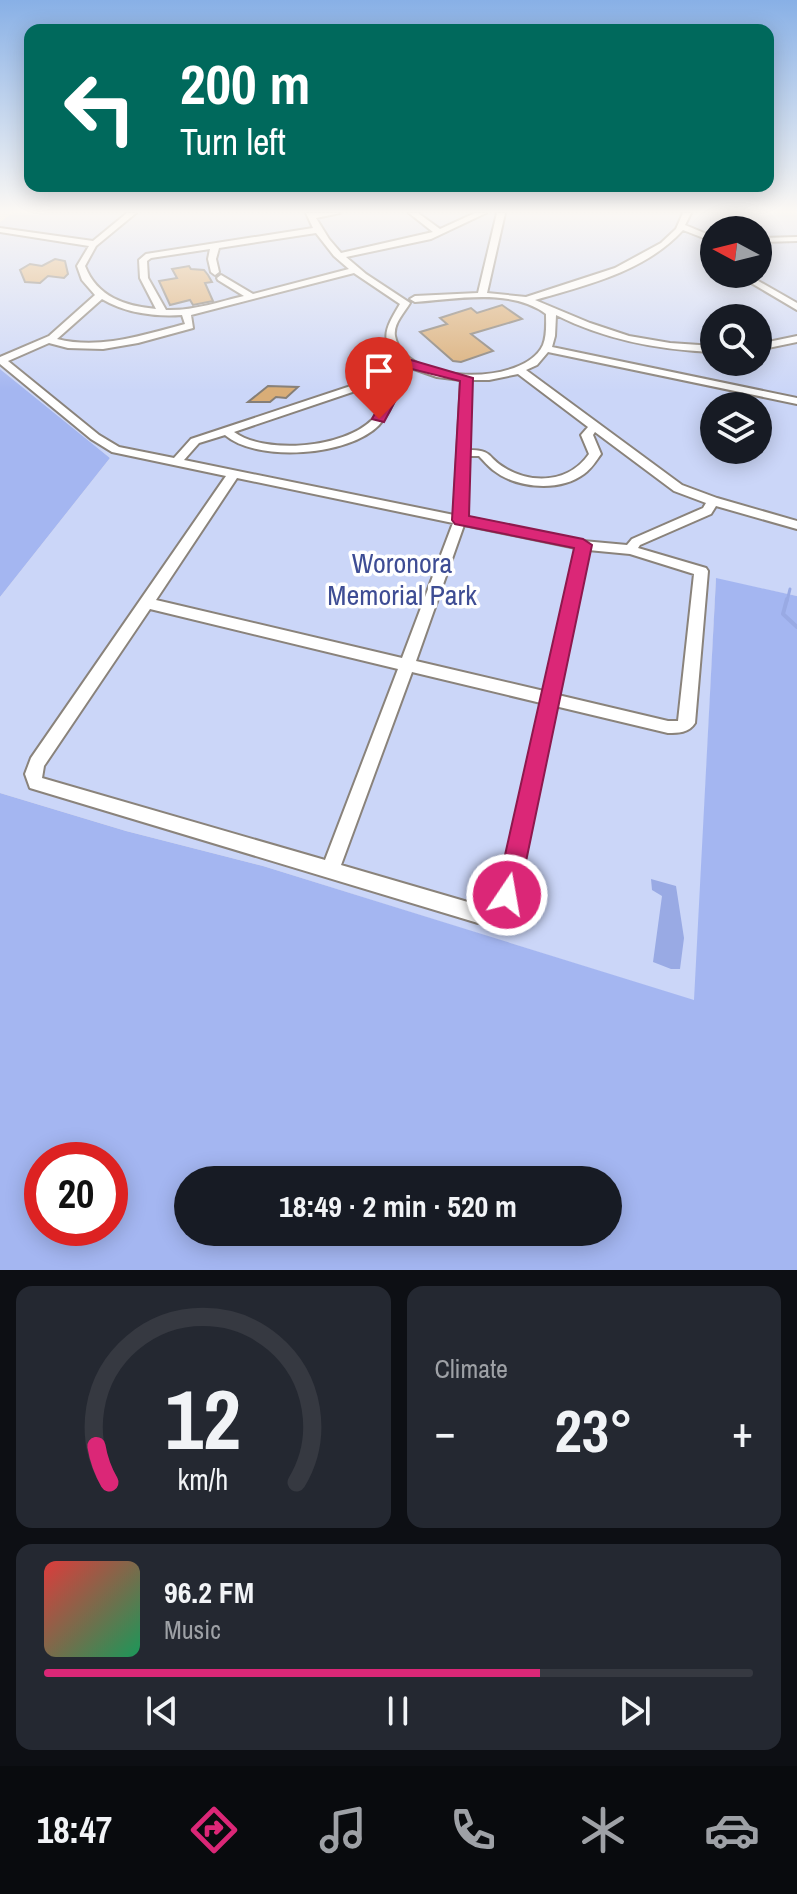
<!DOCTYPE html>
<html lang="en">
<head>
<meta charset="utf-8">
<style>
  :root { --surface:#171b24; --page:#242831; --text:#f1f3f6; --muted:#9ea1a6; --line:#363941; --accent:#db2777 }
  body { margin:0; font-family:"Archivo Narrow",sans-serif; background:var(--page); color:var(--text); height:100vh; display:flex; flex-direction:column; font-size:30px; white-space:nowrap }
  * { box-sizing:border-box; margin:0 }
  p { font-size:26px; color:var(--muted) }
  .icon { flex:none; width:44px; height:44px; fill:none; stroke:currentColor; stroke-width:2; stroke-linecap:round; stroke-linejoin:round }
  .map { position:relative; height:1270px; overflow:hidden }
  .panel { display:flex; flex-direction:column; gap:16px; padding:16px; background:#0d0f14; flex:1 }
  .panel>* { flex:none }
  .guide { position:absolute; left:24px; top:24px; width:750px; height:168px; border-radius:16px; box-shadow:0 4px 20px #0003; background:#00695c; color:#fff; overflow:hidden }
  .needle { width:52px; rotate:277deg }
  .buttons { position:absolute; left:700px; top:216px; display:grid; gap:16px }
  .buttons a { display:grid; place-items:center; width:72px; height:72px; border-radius:50%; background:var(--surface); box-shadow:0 4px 20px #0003; font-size:40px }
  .speed { position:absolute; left:24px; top:1142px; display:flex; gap:16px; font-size:40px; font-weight:700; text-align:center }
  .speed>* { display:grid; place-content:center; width:104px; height:104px; border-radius:50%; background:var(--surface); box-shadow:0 4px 20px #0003; line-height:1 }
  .speed .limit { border:12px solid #d22; background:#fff; color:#111 }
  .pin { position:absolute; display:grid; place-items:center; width:68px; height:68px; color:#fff; margin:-82px -34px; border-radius:50% 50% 50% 0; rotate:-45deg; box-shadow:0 0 8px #0007 }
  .pin .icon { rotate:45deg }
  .me { position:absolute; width:88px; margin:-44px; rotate:12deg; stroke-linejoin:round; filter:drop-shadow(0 0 6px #0008) }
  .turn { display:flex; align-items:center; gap:28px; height:168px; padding:0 24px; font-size:36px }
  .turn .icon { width:104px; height:104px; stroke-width:2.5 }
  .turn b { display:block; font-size:56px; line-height:68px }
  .big { font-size:60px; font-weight:700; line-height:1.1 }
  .panel .widget { flex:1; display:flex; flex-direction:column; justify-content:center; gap:12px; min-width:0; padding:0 28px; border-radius:16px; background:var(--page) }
  .panel .dial { align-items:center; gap:0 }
  .dial svg { height:208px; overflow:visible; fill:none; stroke:var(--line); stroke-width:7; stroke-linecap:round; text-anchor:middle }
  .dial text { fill:var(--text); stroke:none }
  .song { display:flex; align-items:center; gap:24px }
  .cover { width:96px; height:96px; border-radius:12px; background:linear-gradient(135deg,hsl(0 70% 55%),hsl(150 70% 35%)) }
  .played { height:8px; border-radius:4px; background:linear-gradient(90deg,var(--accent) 70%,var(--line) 70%) }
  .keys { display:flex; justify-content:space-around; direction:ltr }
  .heat { display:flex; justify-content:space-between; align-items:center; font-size:44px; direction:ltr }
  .panel .tiles { flex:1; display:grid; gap:16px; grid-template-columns:1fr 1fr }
  .widget:last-child { grid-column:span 2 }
  .trip { position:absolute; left:174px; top:1166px; width:448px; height:80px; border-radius:40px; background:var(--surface); box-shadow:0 4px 20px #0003; font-weight:700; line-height:80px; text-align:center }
  .tabs { display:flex; height:128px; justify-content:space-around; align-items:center; background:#090b0e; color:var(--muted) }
  .tabs .icon { width:56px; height:56px }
  .tabs .current { color:var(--accent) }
  .tabs b { font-size:36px; color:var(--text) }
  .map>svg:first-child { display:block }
  .green { fill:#cbd6f8; fill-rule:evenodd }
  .forest { fill:#a4b6f1; fill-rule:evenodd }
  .water { fill:#99aae4 }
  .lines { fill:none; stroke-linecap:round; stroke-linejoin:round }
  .stream-far1 { stroke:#99aae4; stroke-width:3 }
  .stream { stroke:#99aae4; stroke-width:4 }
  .building { fill:#d9ad77; stroke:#857e76; stroke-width:2 }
  .minor-casing { stroke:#8a837b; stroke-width:4 }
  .minor { fill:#fff; fill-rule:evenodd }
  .route { fill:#db2777; stroke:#8e194d; stroke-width:2 }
  .labels { text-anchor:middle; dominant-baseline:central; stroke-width:7; stroke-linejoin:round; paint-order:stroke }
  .park-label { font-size:28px; fill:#3e4d94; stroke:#fff }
</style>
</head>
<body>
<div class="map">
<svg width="797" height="1270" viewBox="0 0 797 1270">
  <rect width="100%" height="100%" fill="#f6efe6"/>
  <path class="green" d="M13,213H797V596L716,579L695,1001L263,866L126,831L0,793V597L110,458L0,369V222ZM714,230H758V274H714ZM714,318H758V362H714ZM714,406H758V450H714Z"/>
  <path class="forest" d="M0,369L110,458L0,597Z
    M716,578L797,596V1270H0V793L126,831L263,866L694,1000ZM42,1160H110V1228H42ZM188,1180H608V1232H188Z"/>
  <path class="water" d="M651,879L676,886L684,938L680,969H671L653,962L662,896L652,890Z"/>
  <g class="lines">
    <path class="stream-far1" d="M787,601L790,589"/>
    <path class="stream" d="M787,599L783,614L797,627"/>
  </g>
  <path class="building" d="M55,259L65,261L68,274L64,278L48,276L40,283L25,282L20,270L30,264L42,266Z
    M189,266L191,269L204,270L208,275L212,282L205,283L213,301L193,305L190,300L170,305L159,281L177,278L172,269Z
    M502,305L522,319L471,334L493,351L461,362L453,361L420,332L447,324L440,318L471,308L477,313Z
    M268,386L298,387L286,398L276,397L270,402H248Z"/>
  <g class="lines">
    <defs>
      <path id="minor" d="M127,213H136L96,246L85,266C97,297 125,306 156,309L140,278L139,260L146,254L313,228L306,213H340L316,218L329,239L341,253L433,232L409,213H418L440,229L475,213H486L431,239L346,257L366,274L410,303C404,313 393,324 395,336C404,385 524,387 543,345C547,335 546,324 546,314C512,288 456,299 415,302L410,299L415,296L478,293L497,213H505L487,293L526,297L615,268L661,243L676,229L683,213H691L685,225L714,237V242L683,230C646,271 587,285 535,300L590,323L629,336L670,343L714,346V352C659,350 606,340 556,315L555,336L552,347L797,398V404L548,352L537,365L526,370L682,485L717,498L797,521V529L716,506L711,514L640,545L638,548L706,568L708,571L695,723C689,733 678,733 668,733L555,706L516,895C509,915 500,926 478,923L30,788L25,774L31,758L226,476L112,452L91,439L0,364V357L49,336L95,295L82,280L77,266L89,246L0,232V228L93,241ZM316,233L334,256L349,269L253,294L221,275L217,278L218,280L244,296C218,302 193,311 166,310L148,278L147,261L151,258L210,249L208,259L211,272L215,275L219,272L216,259L219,248ZM354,273L400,304C385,329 377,343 405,363L381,376L191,439L174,458L119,447L99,435L8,361L49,343L68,348L103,349L138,343L193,328L191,315ZM102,299C125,313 156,317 182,315L185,324C143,335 100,350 57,339ZM411,368L437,377L461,380L454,515L184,460L199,443L225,435C258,463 349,456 379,425C388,415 393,404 397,392L391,379ZM518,374L588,427L581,435L589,454C570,482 533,485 505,468C486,457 494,450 468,450L471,380H489ZM382,382L387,392C383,402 379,412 372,420C344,448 266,455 234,432ZM595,432L674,491L706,503L703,508L632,539L627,545L583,541L466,517L468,456H479C484,461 488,466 493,470C517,489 560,492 584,474C592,468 596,461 601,454L593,435ZM237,478L453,523L402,658L156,600ZM464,525L576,548L544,691L416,661ZM588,550L630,554L694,574L678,721H668L558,695ZM150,609L398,669L325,860L42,778L44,766ZM412,672L541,703L498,895L491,906L478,905L341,865Z
        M797,237V241L758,242V238Z
        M736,274H746L797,303V310Z
        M797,336V342L758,350V344Z"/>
    </defs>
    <use href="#minor" class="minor-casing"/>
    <use href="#minor" class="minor"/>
  </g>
  <linearGradient id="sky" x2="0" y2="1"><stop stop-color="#88b0e6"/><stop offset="0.54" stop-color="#fbf8f4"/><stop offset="1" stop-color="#fbf8f4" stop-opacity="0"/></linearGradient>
  <rect width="797" height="391" fill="url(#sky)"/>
  <path class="route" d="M411,360L473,378L469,516L583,539L592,545L519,895L516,903L507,907L499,903L496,895L574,548L455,524L452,520L460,381L412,369L393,379L399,394L384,422L372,419L385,394L378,378Z"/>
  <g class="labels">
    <g class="park-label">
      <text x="402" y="563">Woronora<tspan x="402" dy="32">Memorial Park</tspan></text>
    </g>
  </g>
</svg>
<div class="buttons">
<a><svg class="needle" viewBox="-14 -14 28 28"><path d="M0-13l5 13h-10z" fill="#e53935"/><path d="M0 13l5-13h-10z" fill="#9ea1a6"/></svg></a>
<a><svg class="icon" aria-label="search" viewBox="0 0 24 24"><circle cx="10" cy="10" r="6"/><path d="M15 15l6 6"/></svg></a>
<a><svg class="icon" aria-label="layers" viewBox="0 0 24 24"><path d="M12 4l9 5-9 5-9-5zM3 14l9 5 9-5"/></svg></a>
</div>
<div class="speed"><div class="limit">20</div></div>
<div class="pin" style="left:379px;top:419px;background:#d93025"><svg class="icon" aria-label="arrive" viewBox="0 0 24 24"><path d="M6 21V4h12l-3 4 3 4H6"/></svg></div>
<svg class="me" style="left:507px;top:895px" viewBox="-20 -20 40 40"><circle r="17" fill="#db2777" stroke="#fff" stroke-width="3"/><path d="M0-11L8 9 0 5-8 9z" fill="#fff"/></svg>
<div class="trip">18:49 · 2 min · 520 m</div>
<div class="guide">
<div class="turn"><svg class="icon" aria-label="left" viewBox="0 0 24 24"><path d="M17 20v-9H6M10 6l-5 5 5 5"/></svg><div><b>200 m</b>Turn left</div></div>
</div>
</div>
<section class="panel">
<div class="tiles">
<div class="widget dial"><svg viewBox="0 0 100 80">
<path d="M14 69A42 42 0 1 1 86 69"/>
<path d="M14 69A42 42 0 0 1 9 55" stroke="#db2777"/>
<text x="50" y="56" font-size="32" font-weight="700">12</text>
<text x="50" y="72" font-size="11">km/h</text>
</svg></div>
<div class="widget"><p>Climate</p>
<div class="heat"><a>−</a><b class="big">23°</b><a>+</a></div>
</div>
<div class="widget">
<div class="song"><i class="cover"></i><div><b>96.2 FM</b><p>Music</p></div></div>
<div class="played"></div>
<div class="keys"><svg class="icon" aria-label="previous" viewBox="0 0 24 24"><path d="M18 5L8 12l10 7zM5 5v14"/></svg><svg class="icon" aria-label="pause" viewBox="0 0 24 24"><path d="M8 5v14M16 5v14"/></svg><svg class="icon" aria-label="next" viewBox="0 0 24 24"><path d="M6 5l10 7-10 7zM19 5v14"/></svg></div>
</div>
</div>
</section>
<nav class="tabs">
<b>18:47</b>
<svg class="icon current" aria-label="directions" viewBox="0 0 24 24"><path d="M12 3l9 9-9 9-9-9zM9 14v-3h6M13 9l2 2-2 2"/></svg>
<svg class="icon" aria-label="music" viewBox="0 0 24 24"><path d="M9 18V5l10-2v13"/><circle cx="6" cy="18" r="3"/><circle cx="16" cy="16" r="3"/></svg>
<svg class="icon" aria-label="phone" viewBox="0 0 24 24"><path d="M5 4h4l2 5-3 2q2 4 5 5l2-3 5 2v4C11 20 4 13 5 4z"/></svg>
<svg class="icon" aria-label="climate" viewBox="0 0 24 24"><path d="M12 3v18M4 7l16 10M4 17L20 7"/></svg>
<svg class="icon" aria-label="car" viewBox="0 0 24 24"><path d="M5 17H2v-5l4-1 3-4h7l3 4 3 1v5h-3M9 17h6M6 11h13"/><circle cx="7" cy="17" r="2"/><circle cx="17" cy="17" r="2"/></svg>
</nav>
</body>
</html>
